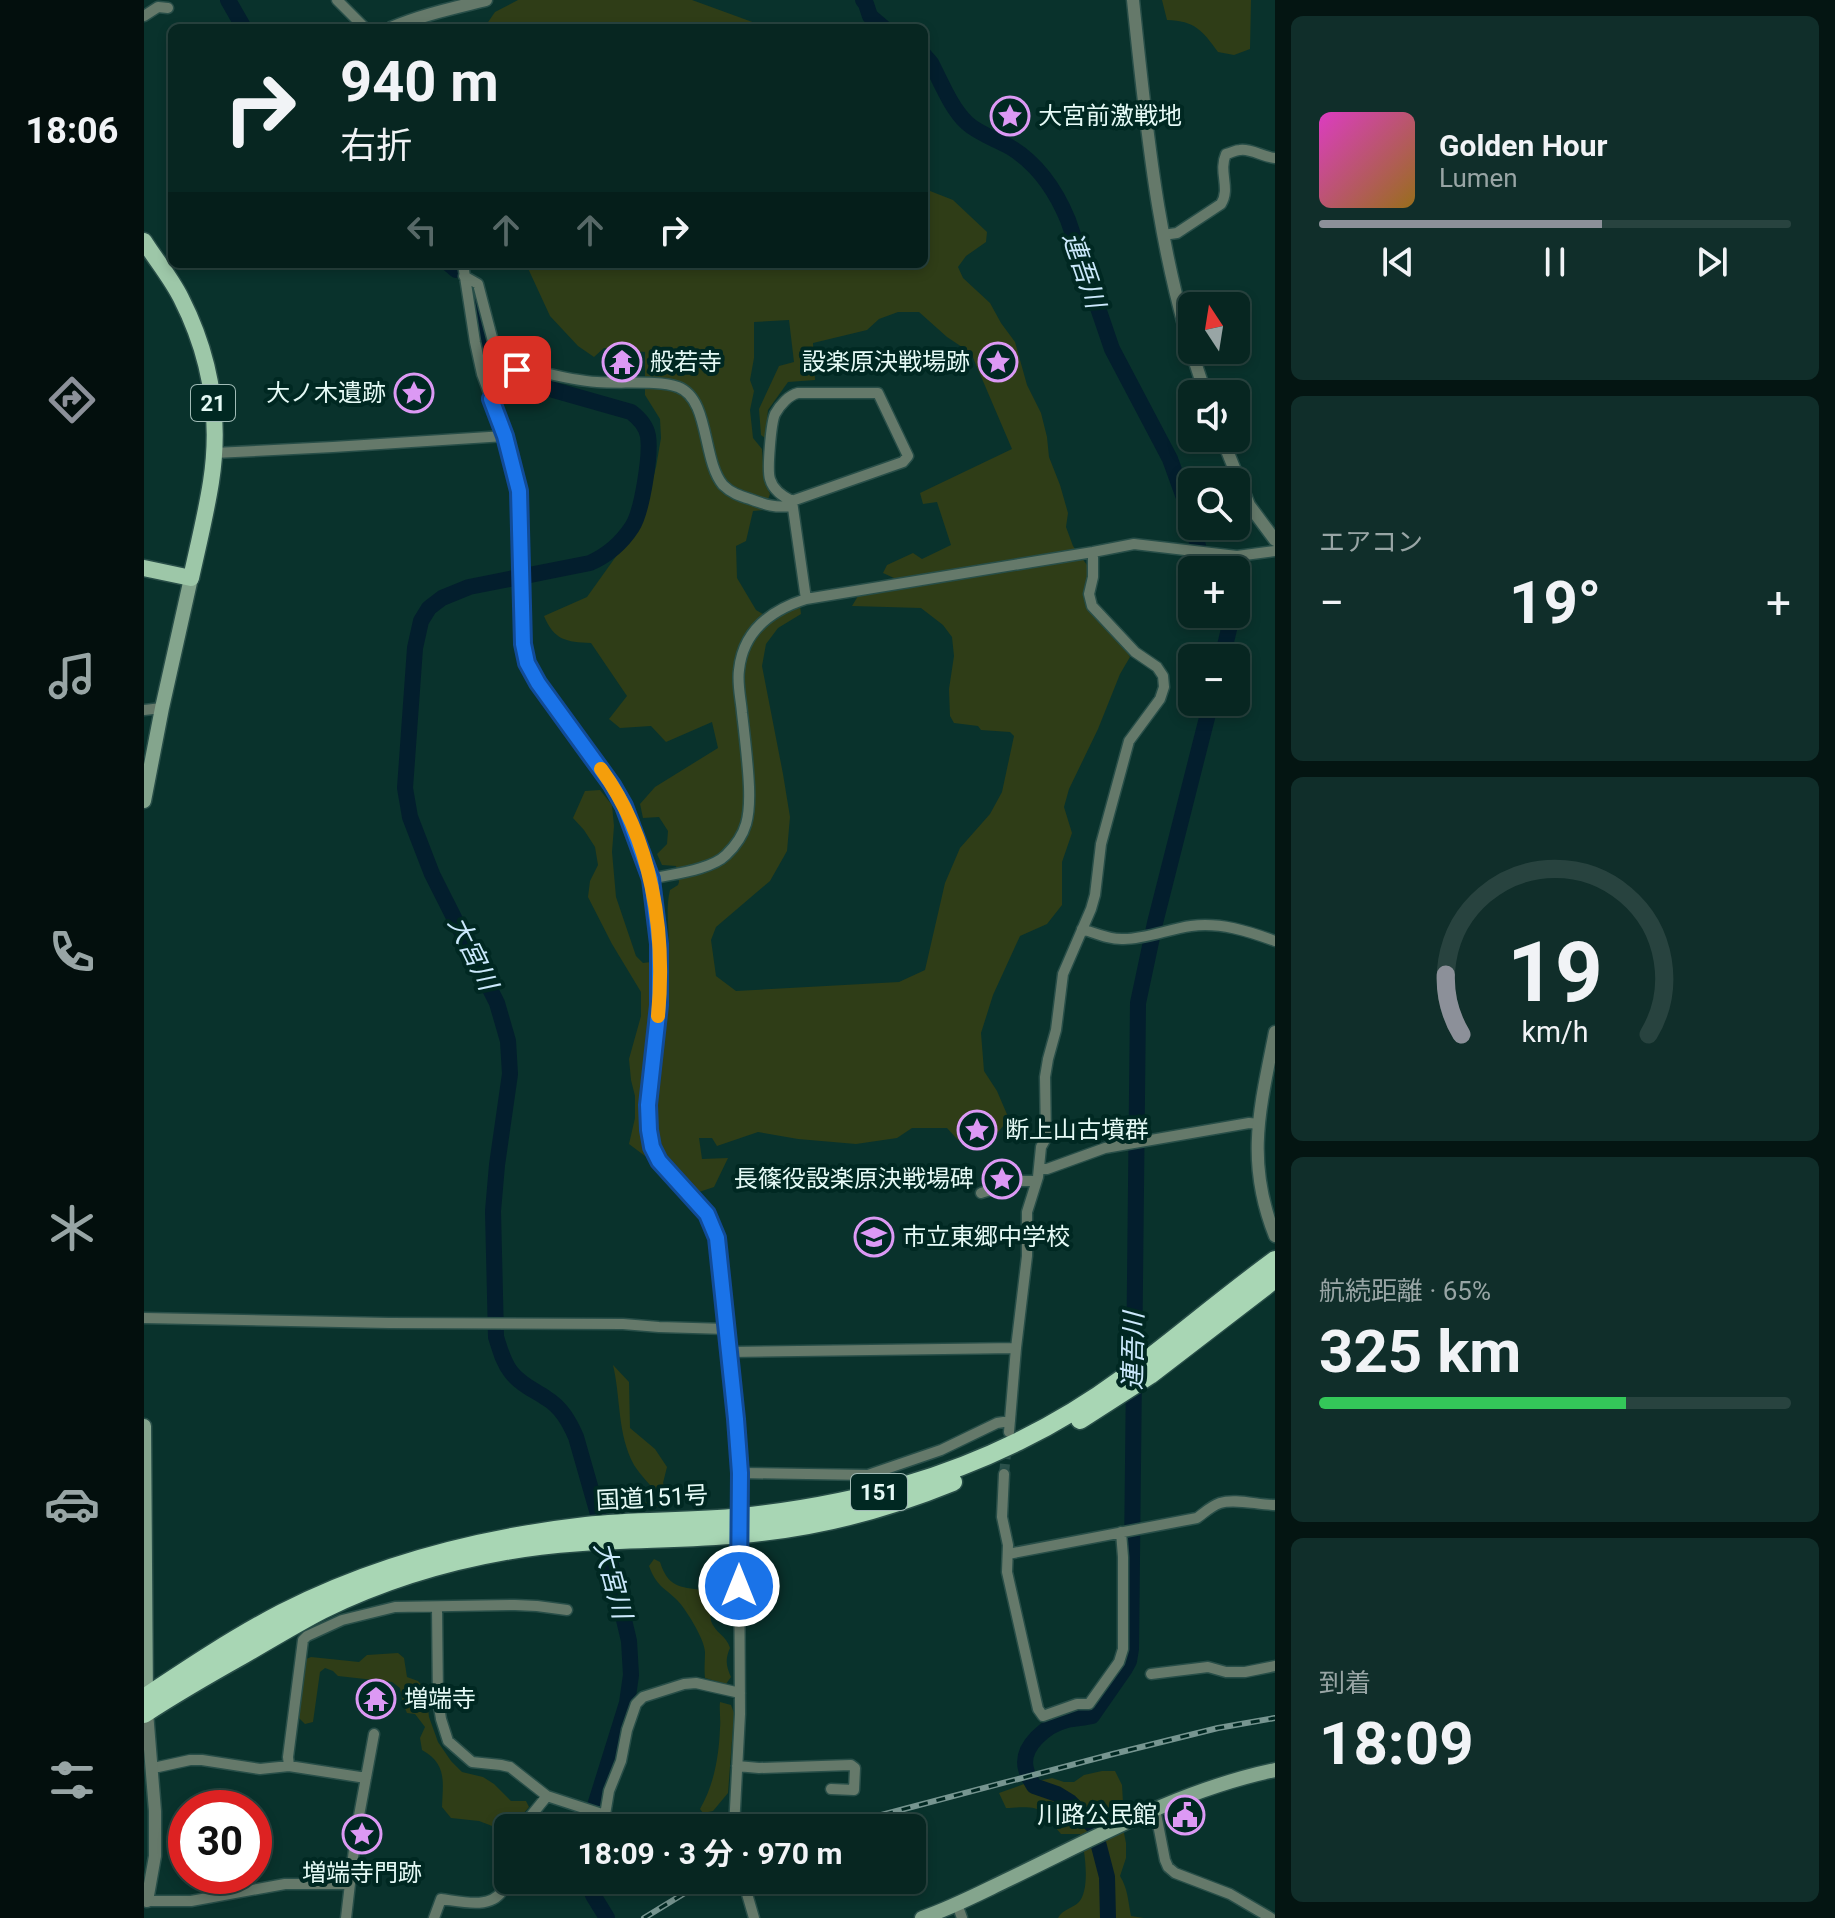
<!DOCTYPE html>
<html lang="ja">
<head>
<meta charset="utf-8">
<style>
  :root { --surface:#072621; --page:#102e2a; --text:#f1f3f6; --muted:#98a5a5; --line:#28433f; --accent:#8c9099 }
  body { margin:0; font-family:Roboto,"Noto Sans JP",sans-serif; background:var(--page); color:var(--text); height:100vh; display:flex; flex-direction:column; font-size:30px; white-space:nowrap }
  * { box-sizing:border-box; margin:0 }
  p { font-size:26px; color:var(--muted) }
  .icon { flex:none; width:44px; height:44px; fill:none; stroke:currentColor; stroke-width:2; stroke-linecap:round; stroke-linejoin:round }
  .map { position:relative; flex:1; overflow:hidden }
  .sheet { display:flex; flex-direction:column; gap:16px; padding:16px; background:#041512; width:560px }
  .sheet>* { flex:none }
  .hud { position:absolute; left:24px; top:24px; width:760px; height:244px; border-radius:12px; box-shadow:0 4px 12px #0003,0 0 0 2px var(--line); background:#072621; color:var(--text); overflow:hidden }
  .needle { width:52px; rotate:348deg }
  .fabs { position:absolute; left:1034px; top:292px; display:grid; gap:16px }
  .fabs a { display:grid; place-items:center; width:72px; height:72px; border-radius:12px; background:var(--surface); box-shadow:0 4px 12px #0003,0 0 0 2px var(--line); font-size:40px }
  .speed { position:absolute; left:24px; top:1790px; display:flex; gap:16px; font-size:40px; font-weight:700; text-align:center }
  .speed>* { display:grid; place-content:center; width:104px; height:104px; border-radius:50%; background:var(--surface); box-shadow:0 4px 12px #0003,0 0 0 2px var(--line); line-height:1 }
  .speed .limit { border:12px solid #d22; background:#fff; color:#111 }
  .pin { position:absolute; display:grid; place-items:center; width:68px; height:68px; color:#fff; margin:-34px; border-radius:16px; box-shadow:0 4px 12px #0006 }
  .me { position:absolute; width:88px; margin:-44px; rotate:0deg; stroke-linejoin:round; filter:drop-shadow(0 0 6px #0008) }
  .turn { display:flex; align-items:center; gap:28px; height:168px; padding:0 40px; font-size:36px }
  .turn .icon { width:104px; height:104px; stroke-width:2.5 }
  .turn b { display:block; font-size:56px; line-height:68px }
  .lanes { display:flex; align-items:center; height:76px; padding:0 40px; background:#0003; justify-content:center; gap:40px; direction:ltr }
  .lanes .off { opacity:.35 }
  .big { font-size:60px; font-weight:700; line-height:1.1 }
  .sheet .widget { flex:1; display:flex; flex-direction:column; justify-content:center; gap:12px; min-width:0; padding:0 28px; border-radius:12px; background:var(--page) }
  .sheet .dial { align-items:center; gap:0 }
  .dial svg { height:208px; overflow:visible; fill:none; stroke:var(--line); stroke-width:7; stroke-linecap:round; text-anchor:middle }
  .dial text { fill:var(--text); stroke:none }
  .song { display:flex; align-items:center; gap:24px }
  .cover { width:96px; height:96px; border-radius:12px; background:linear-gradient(135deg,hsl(310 70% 55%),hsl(40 70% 35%)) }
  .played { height:8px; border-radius:4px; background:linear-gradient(90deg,var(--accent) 60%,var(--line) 60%) }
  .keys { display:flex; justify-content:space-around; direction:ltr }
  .heat { display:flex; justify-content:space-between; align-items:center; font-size:44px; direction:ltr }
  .charge { height:12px; border-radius:6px; background:linear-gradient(90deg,#34c759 65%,var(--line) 0) }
  .trip { position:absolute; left:350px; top:1814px; width:432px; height:80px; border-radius:12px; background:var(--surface); box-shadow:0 4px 12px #0003,0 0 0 2px var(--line); font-weight:700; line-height:80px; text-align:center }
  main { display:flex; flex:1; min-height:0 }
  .tab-bar { display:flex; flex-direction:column; width:144px; justify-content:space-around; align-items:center; background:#030f0d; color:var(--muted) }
  .tab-bar .icon { width:56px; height:56px }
  .tab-bar .active { color:var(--accent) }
  .tab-bar b { font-size:36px; color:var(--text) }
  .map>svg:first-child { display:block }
  .green { fill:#2f3d17; fill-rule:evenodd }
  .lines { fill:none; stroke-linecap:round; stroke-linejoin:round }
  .river { stroke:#031e2d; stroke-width:16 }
  .minor-tunnel { stroke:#2a504a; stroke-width:10; stroke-dasharray:10 5; stroke-linecap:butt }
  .minor-casing { stroke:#284e48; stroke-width:13 }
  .tertiary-casing { stroke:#284e48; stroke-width:15 }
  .secondary-casing { stroke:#284e48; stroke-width:17 }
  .primary-casing { stroke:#284e48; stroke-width:19 }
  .trunk-casing { stroke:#284e48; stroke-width:21 }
  .minor { stroke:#65796a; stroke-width:10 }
  .tertiary { stroke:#65796a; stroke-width:12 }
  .secondary { stroke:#84a58d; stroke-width:14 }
  .primary { stroke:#9dc7a8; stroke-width:16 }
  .trunk { stroke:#a8d6b4; stroke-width:18 }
  .rail-casing { stroke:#769590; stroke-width:6 }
  .rail { stroke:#002822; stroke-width:3; stroke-dasharray:9; stroke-linecap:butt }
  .route-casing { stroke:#114b97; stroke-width:20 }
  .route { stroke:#1a73e8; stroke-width:14 }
  .slow { stroke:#f59e0b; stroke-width:14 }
  .labels { text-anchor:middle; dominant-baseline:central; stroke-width:8; stroke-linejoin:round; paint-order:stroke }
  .shield { fill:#002822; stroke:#a0bbb6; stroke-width:2 }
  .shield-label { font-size:22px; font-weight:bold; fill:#e5faf6 }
  .poi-label { font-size:24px; fill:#e5faf6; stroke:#002822; text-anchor:start }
  .street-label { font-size:24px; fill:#e5faf6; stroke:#002822 }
  .water-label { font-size:26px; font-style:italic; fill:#cbe9fc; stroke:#002822 }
</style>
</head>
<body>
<main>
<nav class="tab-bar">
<b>18:06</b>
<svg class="icon active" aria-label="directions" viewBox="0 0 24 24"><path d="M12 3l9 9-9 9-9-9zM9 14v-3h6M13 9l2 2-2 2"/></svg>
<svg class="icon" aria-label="music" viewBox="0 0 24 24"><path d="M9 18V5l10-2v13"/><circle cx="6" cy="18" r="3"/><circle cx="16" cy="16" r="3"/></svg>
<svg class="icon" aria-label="phone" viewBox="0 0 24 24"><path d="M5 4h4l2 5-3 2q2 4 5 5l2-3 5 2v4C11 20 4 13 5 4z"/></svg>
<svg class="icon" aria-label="climate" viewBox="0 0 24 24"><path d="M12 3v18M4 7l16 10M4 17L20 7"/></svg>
<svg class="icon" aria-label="car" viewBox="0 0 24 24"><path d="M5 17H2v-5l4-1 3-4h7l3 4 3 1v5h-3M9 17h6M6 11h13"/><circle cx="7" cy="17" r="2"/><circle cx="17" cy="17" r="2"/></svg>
<svg class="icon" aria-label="filters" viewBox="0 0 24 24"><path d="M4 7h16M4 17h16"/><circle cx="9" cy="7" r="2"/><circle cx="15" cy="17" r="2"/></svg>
</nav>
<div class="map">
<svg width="1131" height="1918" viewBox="0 0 1131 1918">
  <rect width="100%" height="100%" fill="#09322c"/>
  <path class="green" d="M374,0H548L625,28H340L351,12Z
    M1018,0H1107L1106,49L1090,55L1074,52C1058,30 1051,21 1023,20Z
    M786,191L809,200L843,232L842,242L822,256L814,267L819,278L846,303L857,323L871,342L883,385L897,413L903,437L905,457L916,485L924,513L922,527L929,546L943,565V594L979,643L986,657L976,674L954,729L925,789L920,807L928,833L918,862V905L903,924L876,936L849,995L837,1033L840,1071L853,1091L865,1119L850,1137L814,1140L803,1128H768L753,1138L712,1144L654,1139L614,1132L573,1146L568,1138H555L558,1159L584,1158L570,1187L555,1192L533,1168L519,1155L501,1156L485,1144L491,1118V1096L487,1080L485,1059L497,1016V992L468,944L444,897L446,881L454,865L451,847L440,830L429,818L441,791L456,790L468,805L470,826L468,852L472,897L492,956L499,963L523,960C528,937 520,915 526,890L534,885L535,882L532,866L518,865L513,854L523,844L524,831L515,817L499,818L496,804L511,787L574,748L568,722L522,742L507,726L476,728L465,719L483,696L447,643C422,642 410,640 400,616L443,597L498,520L512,467L517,438L516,419L501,395V352L460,348L450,357L434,346L406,316L382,264H780V192ZM754,312H775L803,337L827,353L868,449L776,493L779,504L793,502L807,545L778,559L769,553L743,565L739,573L750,578L749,589L714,596L708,606L777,608L799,625L808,637L810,656L805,689L806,716L810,723L834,726L837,730L866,732L870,736L858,792L846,814L816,848L801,883L781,970L755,982L592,991L572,976L567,940L572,927L626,881L643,851L646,817L639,774L618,666L622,644L634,628L657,614L656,605L645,608L629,620L612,610L593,578L592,546L602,541L609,511L620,510L626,494L620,480L618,449L609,438L606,410L610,391L606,380L610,358V322L645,320L650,362L635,366L615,409L617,435L621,438L624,410L644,382L671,380L669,343L723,330L735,319Z
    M469,1365L485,1382L486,1428L511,1449L523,1467L519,1483L527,1497L525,1506L488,1509L492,1504L509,1501L514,1495C507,1485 497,1476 490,1465C473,1433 477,1399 469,1365Z
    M510,1559L516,1562C524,1587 535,1587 559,1590C571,1603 564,1606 567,1621C571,1633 583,1636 586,1648C581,1659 582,1666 587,1677L582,1684L561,1678C560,1669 561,1661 561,1652C561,1640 542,1609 533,1600C519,1586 513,1587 505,1566Z
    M254,1653L260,1658L263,1677L274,1681L282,1690L285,1717L294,1742L307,1761L318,1772L339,1777L350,1784L367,1801H382L385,1807L367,1828H364V1832L335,1821L307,1818L298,1807C299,1781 303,1764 278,1750L276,1738L281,1727L271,1714L263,1713L259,1704L256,1688L248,1682L194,1676L189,1671L181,1668L176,1672L169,1722L161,1724L155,1718L162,1659L167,1657L215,1662L223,1655Z
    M576,1702L587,1705L590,1713L584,1793L569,1811L559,1813L556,1809C570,1785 575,1756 576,1728C577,1719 575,1711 576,1702Z
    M958,1771H971L978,1785L979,1803L976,1813L982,1843V1858L976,1876C984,1889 984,1901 987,1916L1000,1918H914C919,1909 927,1909 934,1903C947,1891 941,1849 936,1834H917C894,1807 899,1806 862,1808L855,1793L880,1784L908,1778L920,1782H930L940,1775Z"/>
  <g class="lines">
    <path class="river" d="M84,0L100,28
      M719,0L722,4L726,16L740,28
      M780,55L787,63C797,82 807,108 823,123C835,134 852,139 866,147C894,164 912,191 924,220L968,349L1026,459L1043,506L1048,524
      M305,264L312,270
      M331,298L338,347L345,363L359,376L375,380L381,379L399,387L487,412C495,418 502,425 504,436C507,455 498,512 488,527C477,544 464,555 446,563L325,587L298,598L285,608L277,621L271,648L261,788L266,817L288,874L353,1003L364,1041L366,1074L353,1165L349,1211L352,1337C356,1349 359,1362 367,1372C376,1384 390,1390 402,1398C417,1407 425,1421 432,1437L460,1535L485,1641L487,1675L483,1703L444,1828
      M1049,526L1060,570
      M1078,658L1086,625L1084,614
      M444,1880L449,1895L463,1918
      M964,1918L963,1877L950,1827L926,1802L913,1794L890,1786C887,1781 883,1774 882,1769C876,1746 903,1725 923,1720C931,1718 940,1718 948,1716L980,1670L985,1661L987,1649L994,1003L1011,923L1067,702"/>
    <path class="minor-tunnel" d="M860,1474L863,1444"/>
    <defs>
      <path id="minor" d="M193,0L221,28
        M0,16L14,7L24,8
        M1019,235L1033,233L1077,204C1087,188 1074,172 1082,154C1087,153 1091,150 1096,150C1106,148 1119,157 1131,158
        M319,264L331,342L338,374L361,436L375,491L377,625L383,663L394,683L468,785L480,806L490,829L507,879L515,944V1005L504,1105L505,1130L508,1147L515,1161L550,1199
        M320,276L334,284L351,349C361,366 376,366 393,371C413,376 433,381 453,382C476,384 514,380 534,387C566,399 558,460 579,485C587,493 596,496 606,499C622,505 631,508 648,506
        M347,399C369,388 368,390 374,366
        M70,453L189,447L361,436
        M648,501C638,496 629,490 626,479C623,470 627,423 631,414C636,405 645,395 654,393H734L764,456L759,462L648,501L662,599
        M0,710L18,708
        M507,879C528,874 567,870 582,855C604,834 606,815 605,787C604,763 601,738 598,713C597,700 593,684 595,670C599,631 627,610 662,599L949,552L990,544L1093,556L1131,551
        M938,929C951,933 966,940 980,939C1002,939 1025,929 1047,926C1076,922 1104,931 1131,941
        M895,1169H903L961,1148L1105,1123L1115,1124
        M837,1193L875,1181H892
        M0,1318L245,1323L479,1324L515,1327L583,1329
        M585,1352L872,1348
        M865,1432L872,1348L883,1256V1212L894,1177L897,1147L902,1138L901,1077L904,1059L912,1030L919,974L947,909L951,895L957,844L985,741L1016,699L1020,687L1019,676L1013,667L991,652L948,606L945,594L949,577V552
        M596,1473L724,1475L797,1450L853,1423L866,1421
        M860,1474L858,1517L864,1545L863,1572L894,1709L899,1716L933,1704H945L975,1662L979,1649V1557L977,1532
        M864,1554L1053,1518C1060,1513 1067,1506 1076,1503C1091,1498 1114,1505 1131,1505
        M293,1607L294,1700L297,1719L304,1741L328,1762L357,1765L366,1767L403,1796L458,1814L461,1815L465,1791L477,1761L483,1730L492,1704L499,1697L540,1684L552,1683L596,1693
        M1007,1674L1064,1667L1082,1672H1101L1131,1666
        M145,1766L144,1757L159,1640L163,1636L198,1620L251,1607L371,1605L393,1606L423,1610
        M593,1766L615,1768L707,1765L711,1768L710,1790L687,1789
        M7,1767H14L46,1760H58L116,1769L145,1766L222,1778
        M1011,1809L1021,1860L1024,1867L1031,1873L1086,1894L1127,1918
        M377,1828L403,1796
        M590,1828L596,1714L595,1535
        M599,1880L610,1918
        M0,1901H47L141,1884H205
        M813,1904L818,1918
        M202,1918L212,1832L230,1734
        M290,1918L297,1899C315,1901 346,1910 358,1891C362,1886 363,1878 364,1872"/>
      <path id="tertiary" d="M989,0C1003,135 1015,266 1062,394
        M247,28C277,15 310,8 342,0
        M1078,438L1105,505L1131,540
        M1131,1032C1116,1108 1101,1161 1131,1236
        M550,1199C565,1217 573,1232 576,1256L592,1419L596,1473L595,1524
        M3,1712L11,1811V1856L3,1901"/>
      <path id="secondary" d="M0,801L18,708L47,578
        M0,1426L2,1701
        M778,1918C807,1908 834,1894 861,1881C949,1839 1035,1790 1131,1770"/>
      <path id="primary" d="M0,241C12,260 27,278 37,298C66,355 77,418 67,482C62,514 54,546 47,578L0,568"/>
      <path id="trunk" d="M936,1420L1006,1375L1131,1279
        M0,1698C45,1668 90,1638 138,1613C232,1565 337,1538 442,1526C493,1520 545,1523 597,1517C652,1511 709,1501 762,1485C838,1463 914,1426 979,1378C1030,1340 1079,1298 1131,1260
        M0,1714C32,1693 65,1674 99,1655C125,1640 151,1624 178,1610C235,1582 299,1562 362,1551C440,1537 519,1541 598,1534C669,1528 743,1509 809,1482"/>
    </defs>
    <use href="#minor" class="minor-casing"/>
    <use href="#tertiary" class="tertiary-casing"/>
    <use href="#secondary" class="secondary-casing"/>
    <use href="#primary" class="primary-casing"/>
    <use href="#trunk" class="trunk-casing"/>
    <use href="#minor" class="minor"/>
    <use href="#tertiary" class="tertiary"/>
    <use href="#secondary" class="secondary"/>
    <use href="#primary" class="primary"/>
    <use href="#trunk" class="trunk"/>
    <defs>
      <path id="rail" d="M688,1828L969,1754L1074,1728L1131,1718
        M500,1918L562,1880"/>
    </defs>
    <use href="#rail" class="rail-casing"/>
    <use href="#rail" class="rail"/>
  </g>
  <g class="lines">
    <defs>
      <path id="route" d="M373,370C368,390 365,390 347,399L361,436L375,491L379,644L383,663L394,683L468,785L480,806L507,879L515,944V1005L504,1105L505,1130L508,1147L515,1161L563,1214L573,1238L592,1419L596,1473L595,1586"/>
    </defs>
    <use href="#route" class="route-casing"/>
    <use href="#route" class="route"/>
    <path class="slow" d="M457,769C508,839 522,931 514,1016"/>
  </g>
  <defs>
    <symbol id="sight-ring" viewBox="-11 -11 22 22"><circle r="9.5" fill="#002822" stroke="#dc99f4" stroke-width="1.5"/><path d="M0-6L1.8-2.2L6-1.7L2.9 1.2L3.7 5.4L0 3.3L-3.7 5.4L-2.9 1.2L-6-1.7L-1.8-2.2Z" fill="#dc99f4"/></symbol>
    <symbol id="temple-ring" viewBox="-11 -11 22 22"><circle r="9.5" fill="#002822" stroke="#dc99f4" stroke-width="1.5"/><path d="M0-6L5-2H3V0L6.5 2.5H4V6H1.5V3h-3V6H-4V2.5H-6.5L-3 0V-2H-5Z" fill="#dc99f4"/></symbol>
    <symbol id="school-ring" viewBox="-11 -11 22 22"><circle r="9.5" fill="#002822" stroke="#dc99f4" stroke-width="1.5"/><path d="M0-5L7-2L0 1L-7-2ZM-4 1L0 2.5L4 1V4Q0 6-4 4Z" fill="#dc99f4"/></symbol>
    <symbol id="civic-ring" viewBox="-11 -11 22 22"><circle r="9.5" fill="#002822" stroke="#dc99f4" stroke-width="1.5"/><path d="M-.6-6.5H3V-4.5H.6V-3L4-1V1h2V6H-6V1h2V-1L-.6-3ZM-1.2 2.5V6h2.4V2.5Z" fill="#dc99f4"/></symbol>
  </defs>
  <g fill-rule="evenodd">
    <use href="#sight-ring" x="844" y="94" width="44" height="44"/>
    <use href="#temple-ring" x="456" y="340" width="44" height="44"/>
    <use href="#sight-ring" x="832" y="340" width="44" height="44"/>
    <use href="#sight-ring" x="248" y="371" width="44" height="44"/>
    <use href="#sight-ring" x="811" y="1108" width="44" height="44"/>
    <use href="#sight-ring" x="836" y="1157" width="44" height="44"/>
    <use href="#school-ring" x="708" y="1215" width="44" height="44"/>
    <use href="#temple-ring" x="210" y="1677" width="44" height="44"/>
    <use href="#civic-ring" x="1019" y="1793" width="44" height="44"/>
    <use href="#sight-ring" x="196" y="1812" width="44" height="44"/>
  </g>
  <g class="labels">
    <g class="shield">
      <rect x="47" y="385" width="44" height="36" rx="6"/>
      <rect x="707" y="1474" width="56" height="36" rx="6"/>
    </g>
    <g class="shield-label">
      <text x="69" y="403">21</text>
      <text x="735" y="1492">151</text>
    </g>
    <g class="poi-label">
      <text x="894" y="116">大宮前激戦地</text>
      <text x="506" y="362">般若寺</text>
      <text x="826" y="362" text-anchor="end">設楽原決戦場跡</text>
      <text x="242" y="393" text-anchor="end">大ノ木遺跡</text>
      <text x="861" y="1130">断上山古墳群</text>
      <text x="830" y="1179" text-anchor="end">長篠役設楽原決戦場碑</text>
      <text x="758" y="1237">市立東郷中学校</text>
      <text x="260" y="1699">増端寺</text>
      <text x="1013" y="1815" text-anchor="end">川路公民館</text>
      <text x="218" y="1873" text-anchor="middle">増端寺門跡</text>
    </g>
    <g class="street-label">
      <text transform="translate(508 1498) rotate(-3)">国道151号</text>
    </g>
    <g class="water-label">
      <text transform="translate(940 270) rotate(71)">連吾川</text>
      <text transform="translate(329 953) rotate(64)">大宮川</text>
      <text transform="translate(989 1351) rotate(-89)">連吾川</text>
      <text transform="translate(469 1580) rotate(75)">大宮川</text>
    </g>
  </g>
</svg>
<div class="fabs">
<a><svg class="needle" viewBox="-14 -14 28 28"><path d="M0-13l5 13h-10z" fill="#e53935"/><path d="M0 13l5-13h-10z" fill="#98a5a5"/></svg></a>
<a><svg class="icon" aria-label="sound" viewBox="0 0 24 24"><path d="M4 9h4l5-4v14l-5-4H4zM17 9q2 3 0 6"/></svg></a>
<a><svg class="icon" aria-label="search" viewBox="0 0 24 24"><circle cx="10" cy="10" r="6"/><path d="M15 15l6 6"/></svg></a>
<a>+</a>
<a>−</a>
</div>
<div class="speed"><div class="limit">30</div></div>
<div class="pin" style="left:373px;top:370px;background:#d93025"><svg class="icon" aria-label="arrive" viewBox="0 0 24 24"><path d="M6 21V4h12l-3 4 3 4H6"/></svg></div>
<svg class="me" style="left:595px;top:1586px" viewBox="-20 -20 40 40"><circle r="17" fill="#1a73e8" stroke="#fff" stroke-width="3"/><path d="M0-11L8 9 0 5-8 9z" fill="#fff"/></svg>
<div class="trip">18:09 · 3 分 · 970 m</div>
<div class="hud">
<div class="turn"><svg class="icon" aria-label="right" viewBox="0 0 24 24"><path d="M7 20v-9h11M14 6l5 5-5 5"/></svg><div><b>940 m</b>右折</div></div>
<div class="lanes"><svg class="icon off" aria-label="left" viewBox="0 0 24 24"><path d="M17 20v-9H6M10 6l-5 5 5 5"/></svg><svg class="icon off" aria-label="ahead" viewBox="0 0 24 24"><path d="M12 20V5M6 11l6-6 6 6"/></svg><svg class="icon off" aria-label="ahead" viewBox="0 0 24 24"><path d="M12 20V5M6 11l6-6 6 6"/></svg><svg class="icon" aria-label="right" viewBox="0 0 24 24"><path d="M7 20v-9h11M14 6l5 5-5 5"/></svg></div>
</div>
</div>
<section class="sheet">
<div class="widget">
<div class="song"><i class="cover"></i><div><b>Golden Hour</b><p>Lumen</p></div></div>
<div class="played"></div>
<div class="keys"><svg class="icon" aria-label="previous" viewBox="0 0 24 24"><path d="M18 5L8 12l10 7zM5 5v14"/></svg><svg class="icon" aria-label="pause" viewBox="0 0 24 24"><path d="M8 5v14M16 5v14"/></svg><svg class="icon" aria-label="next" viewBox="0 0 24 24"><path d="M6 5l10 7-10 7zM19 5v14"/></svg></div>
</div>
<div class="widget"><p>エアコン</p>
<div class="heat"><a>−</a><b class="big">19°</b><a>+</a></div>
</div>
<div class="widget dial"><svg viewBox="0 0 100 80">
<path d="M14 69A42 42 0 1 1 86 69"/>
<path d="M14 69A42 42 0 0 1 8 46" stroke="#8c9099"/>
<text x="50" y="56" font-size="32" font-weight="700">19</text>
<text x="50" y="72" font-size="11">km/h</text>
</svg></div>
<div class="widget"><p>航続距離 · 65%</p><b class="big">325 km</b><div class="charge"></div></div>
<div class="widget"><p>到着</p><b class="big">18:09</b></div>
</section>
</main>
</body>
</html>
